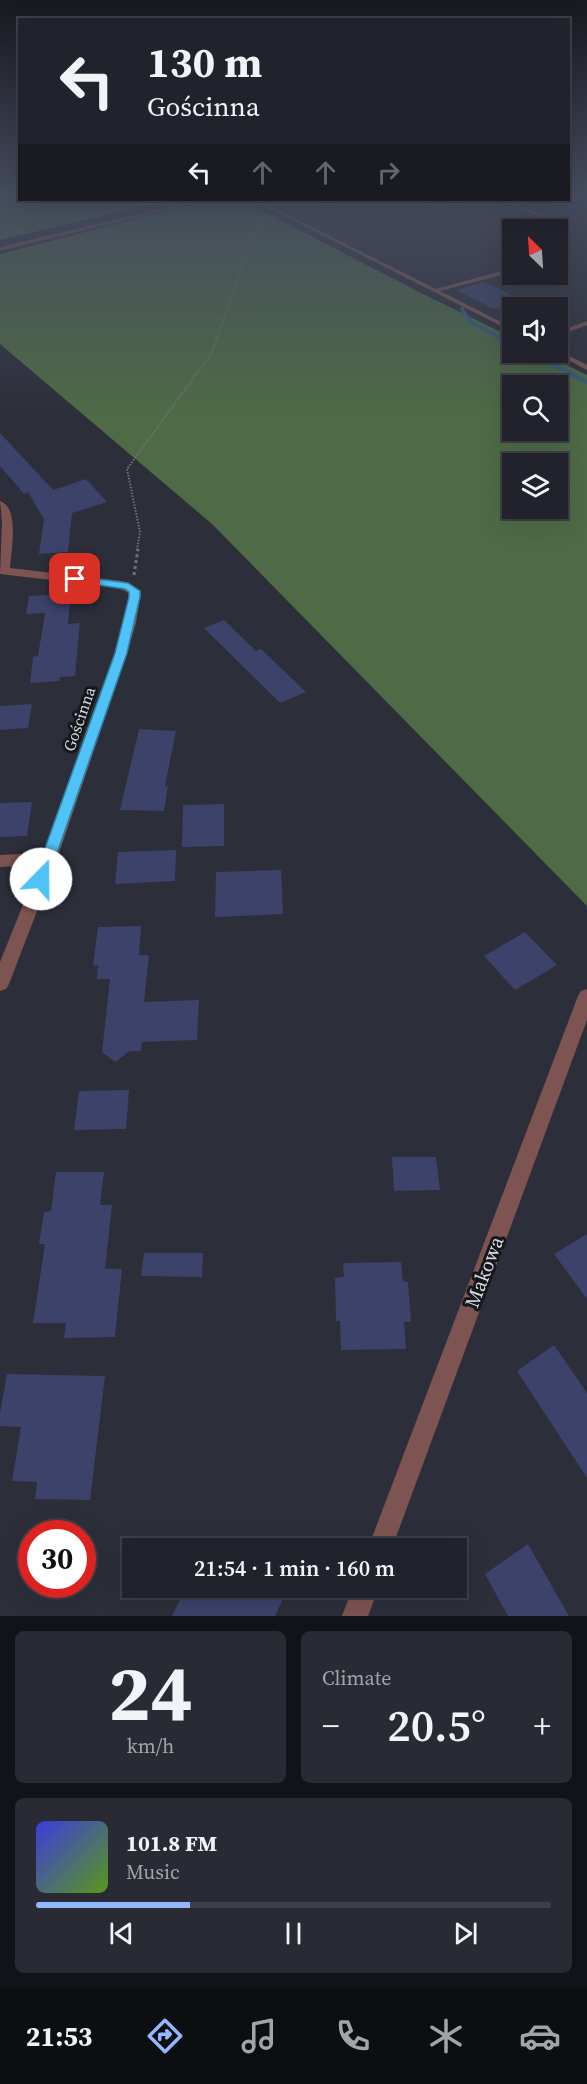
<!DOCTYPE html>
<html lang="en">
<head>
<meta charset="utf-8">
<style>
  :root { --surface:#21222b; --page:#292a33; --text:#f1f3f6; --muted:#a2a4a9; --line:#3e3f47; --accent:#91b8fd }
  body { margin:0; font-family:"Source Serif 4",serif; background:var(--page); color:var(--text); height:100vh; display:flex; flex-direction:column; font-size:22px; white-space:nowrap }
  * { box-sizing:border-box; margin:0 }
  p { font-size:20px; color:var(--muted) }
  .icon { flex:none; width:33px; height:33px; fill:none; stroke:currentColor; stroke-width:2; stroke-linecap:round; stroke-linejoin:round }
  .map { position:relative; height:1616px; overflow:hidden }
  .side { display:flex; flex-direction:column; gap:15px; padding:15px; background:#121318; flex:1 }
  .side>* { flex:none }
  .hud { position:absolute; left:18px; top:18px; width:552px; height:183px; border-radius:0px; box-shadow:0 6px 24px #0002,0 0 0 2px var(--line); background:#21222b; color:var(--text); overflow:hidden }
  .needle { width:39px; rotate:335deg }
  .controls { position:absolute; left:502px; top:219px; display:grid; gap:12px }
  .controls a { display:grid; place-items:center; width:66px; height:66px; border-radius:0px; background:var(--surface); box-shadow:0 6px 24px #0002,0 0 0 2px var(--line); font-size:30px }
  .speed { position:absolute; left:18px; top:1520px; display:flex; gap:12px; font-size:30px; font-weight:700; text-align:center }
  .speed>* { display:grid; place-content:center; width:78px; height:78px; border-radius:50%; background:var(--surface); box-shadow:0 6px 24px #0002,0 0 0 2px var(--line); line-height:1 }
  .speed .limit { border:9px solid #d22; background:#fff; color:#111 }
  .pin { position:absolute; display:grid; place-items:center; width:51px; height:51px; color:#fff; margin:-26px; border-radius:12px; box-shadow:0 3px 9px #0006 }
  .me { position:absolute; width:66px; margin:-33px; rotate:22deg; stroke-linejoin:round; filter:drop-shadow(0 0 4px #0008) }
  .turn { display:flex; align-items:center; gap:21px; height:126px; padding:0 30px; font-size:27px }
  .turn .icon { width:78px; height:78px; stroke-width:2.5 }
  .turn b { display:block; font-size:42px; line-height:51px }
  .lanes { display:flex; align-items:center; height:57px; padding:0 30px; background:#0003; justify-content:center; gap:30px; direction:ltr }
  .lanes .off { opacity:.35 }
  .big { font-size:45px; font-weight:600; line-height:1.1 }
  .side .widget { flex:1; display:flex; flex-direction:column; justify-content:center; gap:9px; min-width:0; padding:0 21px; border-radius:9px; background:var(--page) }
  .side .dial { align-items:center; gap:0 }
  .dial b { font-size:78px; line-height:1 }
  .song { display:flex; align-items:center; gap:18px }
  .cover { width:72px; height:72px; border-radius:9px; background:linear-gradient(135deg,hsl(240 70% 55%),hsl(90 70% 35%)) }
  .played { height:6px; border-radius:3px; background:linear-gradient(90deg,var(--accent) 30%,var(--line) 30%) }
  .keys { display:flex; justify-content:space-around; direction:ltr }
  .heat { display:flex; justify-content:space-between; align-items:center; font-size:33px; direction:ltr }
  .side .tiles { flex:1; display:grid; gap:15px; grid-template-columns:1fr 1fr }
  .widget:last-child { grid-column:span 2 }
  .trip { position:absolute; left:122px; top:1538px; width:345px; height:60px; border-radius:0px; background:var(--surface); box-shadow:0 6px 24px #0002,0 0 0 2px var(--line); font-weight:600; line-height:60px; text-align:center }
  .dock { display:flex; height:96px; justify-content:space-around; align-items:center; background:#0d0e11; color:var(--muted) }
  .dock .icon { width:42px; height:42px }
  .dock .on { color:var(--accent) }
  .dock b { font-size:27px; color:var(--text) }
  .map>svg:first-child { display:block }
  .forest { fill:#4e6b45; fill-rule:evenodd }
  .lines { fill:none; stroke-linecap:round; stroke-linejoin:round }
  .stream-far1 { stroke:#355f7d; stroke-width:4 }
  .stream { stroke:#355f7d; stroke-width:4.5 }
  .building { fill:#3c426a }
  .path-far1 { stroke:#70727b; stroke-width:2; stroke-dasharray:1.5 1.5; stroke-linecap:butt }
  .path { stroke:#70727b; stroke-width:3; stroke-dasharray:3 3; stroke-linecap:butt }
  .service { fill:#7e5452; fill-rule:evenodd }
  .minor { fill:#7e5452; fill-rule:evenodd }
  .tertiary { fill:#7e5452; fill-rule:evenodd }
  .route { fill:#4fc3f7; stroke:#337fa1; stroke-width:1.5 }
  .labels { text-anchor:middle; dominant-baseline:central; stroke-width:6; stroke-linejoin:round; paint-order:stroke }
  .street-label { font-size:16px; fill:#d9dae1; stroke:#16171c }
  .near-street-label { font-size:20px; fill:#d9dae1; stroke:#16171c }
</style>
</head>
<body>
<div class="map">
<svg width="587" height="1616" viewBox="0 0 587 1616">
  <rect width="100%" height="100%" fill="#2c2e39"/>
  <path class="forest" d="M0,192H19L20,200H169L0,240Z
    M209,200H241L419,292L513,338V352L542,353L587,375V906L212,524L0,344V254ZM513,386H558V430H513ZM513,464H558V508H513Z"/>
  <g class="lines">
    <path class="stream-far1" d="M462,309L470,322L513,344"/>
    <path class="stream" d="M529,352L587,382"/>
  </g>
  <path class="building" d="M484,282L539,308H492L456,290Z
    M0,433L53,490L86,479L107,502L72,513L68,552L39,554L44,519L28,492L24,494L0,466Z
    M65,594L64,603L70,602L68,624L80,623L75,676L60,677L59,681L30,683L33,657L38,656L45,613L26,614L29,596Z
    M224,620L256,651L261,649L306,692L280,703L204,628Z
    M32,704L28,728L0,730V706Z
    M139,729L176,731L165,786H168L164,811L120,810Z
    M32,802L27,836L0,837V803Z
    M224,804V846L182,847L183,805Z
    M176,850L175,881L115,884L118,852Z
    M281,870L283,914L215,917L216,872Z
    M141,926L139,955H149L144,1002L199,1000L197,1040L142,1042L141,1051H130L115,1062L102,1052L110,979H97L98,965L93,966L98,927Z
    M525,932L557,965L515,990L484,956Z
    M129,1090L126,1129L74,1130L79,1091Z
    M392,1157H436L440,1190L394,1191Z
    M56,1172H104L100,1205H112L105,1269H122L115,1337L64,1338L66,1323H33L45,1244H39L44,1212L51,1211Z
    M587,1234V1299L554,1254Z
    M144,1253H203L202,1277L141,1276Z
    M401,1262L403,1281L408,1282L411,1322H404L406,1349L341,1350L340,1321H336L335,1278L344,1277L343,1263Z
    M554,1345L587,1393V1478L517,1371Z
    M7,1374L105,1376L90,1500L35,1499L37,1482L12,1481L21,1427L0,1426V1413Z
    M528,1544L569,1616H508L485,1574Z
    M186,1587H288L275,1616H172Z"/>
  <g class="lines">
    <path class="path-far1" d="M137,550L140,532L127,469L211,354L261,216"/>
    <path class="path" d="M134,575L138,549"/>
    <path class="service" d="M253,200H258L436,289L513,268V272L440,291L513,328V332Z
      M345,200H352L328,205L326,204Z
      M421,200C428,199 432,204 439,205C449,207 462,199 472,200L439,208Z
      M501,200H506L567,225L562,226Z
      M587,321V325L558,336V332Z
      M558,350L587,365V370L555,353L558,352Z"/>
    <path class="minor" d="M0,501C20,508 11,551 10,568L122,581L141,591L136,623L127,653L57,859L9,984L6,989L0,991V962L39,865L0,867V855L43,853L115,653L124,623L129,593L119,588L0,574L2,522Z
      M587,989V1020L392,1548H368L578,996L581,991Z
      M353,1587H379L368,1616H342Z"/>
    <path class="tertiary" d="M197,200H206L0,251V247Z"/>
  </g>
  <linearGradient id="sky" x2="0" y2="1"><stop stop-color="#18191f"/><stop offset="0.46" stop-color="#454c5f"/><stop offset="1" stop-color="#454c5f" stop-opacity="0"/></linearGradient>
  <rect width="587" height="419" fill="url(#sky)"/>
  <path class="route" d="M75,576L128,583L140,591V597L127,653L48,879L46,883H36L34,879L115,653L129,597V592L125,589L71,581L69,579Z"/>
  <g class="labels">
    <g class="street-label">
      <text transform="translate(79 719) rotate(-71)">Gościnna</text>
    </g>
    <g class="near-street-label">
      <text transform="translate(484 1272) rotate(-69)">Makowa</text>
    </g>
  </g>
</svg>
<div class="controls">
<a><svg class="needle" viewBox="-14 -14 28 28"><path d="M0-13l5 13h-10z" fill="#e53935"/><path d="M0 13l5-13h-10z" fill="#a2a4a9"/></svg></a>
<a><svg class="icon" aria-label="sound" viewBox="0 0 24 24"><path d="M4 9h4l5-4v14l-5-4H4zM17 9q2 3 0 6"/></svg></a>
<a><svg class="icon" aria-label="search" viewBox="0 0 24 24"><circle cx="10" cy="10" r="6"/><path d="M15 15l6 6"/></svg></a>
<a><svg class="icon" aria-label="layers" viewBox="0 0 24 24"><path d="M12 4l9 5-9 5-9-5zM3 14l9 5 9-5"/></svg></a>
</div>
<div class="speed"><div class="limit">30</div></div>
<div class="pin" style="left:75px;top:579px;background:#d93025"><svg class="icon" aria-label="arrive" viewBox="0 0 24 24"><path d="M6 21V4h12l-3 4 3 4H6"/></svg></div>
<svg class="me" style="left:41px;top:879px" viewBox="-20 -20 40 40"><circle r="19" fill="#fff"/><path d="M0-13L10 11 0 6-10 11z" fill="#4fc3f7"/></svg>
<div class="trip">21:54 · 1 min · 160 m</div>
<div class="hud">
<div class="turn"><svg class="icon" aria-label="left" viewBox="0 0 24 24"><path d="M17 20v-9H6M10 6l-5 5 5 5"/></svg><div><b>130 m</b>Gościnna</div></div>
<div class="lanes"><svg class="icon" aria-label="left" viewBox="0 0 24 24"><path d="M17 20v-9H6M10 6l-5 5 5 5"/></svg><svg class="icon off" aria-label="ahead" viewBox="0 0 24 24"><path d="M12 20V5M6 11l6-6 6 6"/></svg><svg class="icon off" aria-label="ahead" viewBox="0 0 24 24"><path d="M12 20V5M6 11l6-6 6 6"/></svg><svg class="icon off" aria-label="right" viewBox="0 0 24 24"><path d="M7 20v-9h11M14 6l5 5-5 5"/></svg></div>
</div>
</div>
<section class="side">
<div class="tiles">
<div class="widget dial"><b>24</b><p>km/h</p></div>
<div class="widget"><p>Climate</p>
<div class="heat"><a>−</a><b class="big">20.5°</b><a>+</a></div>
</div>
<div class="widget">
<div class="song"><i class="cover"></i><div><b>101.8 FM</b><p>Music</p></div></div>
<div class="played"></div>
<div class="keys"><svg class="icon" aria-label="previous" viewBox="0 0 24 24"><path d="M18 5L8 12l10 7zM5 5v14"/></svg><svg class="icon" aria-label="pause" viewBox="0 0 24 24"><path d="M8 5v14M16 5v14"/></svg><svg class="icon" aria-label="next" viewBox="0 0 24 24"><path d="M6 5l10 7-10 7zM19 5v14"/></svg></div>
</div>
</div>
</section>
<nav class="dock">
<b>21:53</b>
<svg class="icon on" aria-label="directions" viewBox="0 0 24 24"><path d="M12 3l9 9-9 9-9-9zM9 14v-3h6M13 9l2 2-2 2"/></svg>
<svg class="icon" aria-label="music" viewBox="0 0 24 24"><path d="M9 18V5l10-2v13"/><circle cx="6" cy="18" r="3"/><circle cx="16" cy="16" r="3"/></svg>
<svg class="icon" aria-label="phone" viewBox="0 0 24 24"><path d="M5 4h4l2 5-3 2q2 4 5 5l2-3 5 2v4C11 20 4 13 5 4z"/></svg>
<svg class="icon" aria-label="climate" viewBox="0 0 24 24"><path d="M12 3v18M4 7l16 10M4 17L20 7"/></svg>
<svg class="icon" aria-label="car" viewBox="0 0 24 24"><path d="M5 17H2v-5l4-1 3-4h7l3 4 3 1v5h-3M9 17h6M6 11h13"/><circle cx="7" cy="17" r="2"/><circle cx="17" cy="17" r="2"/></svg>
</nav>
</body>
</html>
